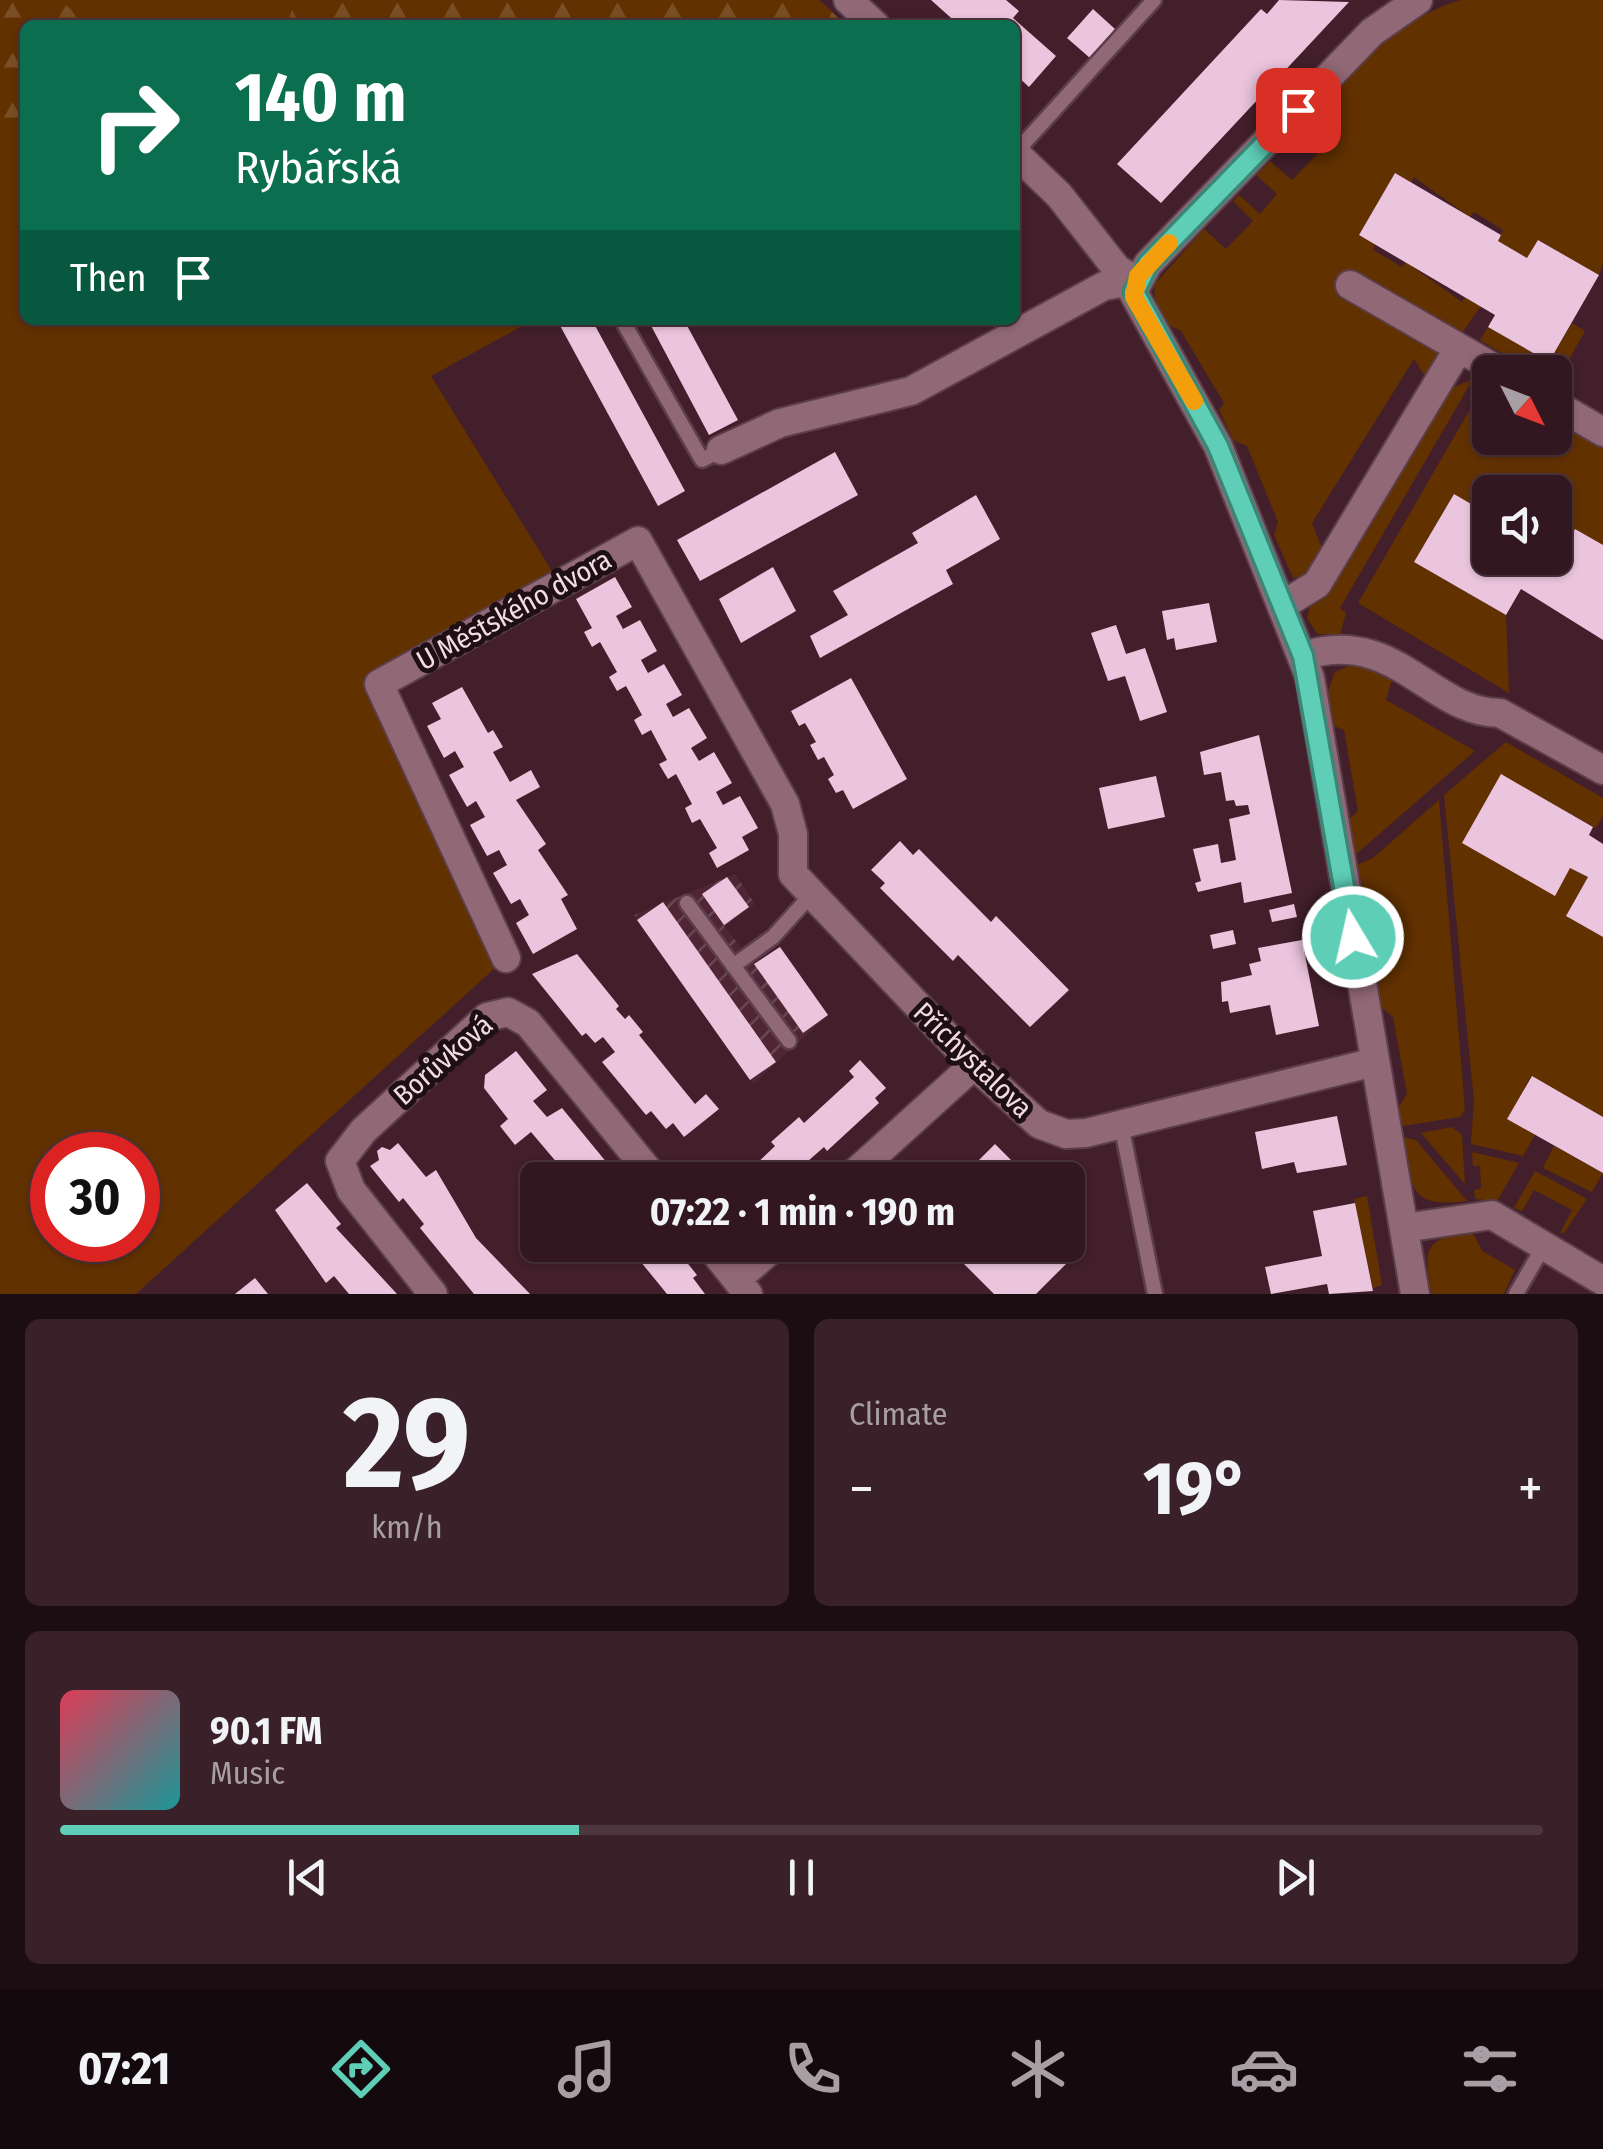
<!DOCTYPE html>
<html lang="en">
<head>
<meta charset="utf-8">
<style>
  :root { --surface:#321720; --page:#3a2029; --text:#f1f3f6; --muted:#a89fa5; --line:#4d363e; --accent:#5eceb7 }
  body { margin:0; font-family:"Fira Sans Condensed",sans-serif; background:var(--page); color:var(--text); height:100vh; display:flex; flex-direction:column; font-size:38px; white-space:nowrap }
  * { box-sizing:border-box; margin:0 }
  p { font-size:32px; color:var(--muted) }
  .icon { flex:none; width:55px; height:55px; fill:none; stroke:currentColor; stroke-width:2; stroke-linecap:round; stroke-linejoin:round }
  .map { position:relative; height:1294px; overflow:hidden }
  .side { display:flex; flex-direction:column; gap:25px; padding:25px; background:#1c0d12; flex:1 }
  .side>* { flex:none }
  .guide { position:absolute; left:20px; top:20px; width:1000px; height:305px; border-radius:15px; box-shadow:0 2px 8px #0004,0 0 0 2px var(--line); background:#0b6e4f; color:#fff; overflow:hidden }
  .needle { width:65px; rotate:132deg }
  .buttons { position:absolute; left:1472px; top:355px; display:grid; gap:20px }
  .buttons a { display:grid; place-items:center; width:100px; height:100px; border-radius:15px; background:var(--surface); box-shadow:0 2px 8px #0004,0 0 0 2px var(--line); font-size:50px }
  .speed { position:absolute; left:30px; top:1132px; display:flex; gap:20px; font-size:50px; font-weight:700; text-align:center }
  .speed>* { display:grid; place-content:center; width:130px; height:130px; border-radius:50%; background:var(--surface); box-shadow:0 2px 8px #0004,0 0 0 2px var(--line); line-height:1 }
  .speed .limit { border:15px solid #d22; background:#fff; color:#111 }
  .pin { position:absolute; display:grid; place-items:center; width:85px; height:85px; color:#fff; margin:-42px; border-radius:20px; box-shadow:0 5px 15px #0006 }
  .me { position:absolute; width:110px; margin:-55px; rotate:351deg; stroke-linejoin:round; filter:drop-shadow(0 0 8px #0008) }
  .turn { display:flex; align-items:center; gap:35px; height:210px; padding:0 50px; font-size:45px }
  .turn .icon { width:130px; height:130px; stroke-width:2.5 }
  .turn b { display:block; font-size:70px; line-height:85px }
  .then { display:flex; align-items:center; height:95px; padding:0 50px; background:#0003; gap:20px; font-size:38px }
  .big { font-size:75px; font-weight:700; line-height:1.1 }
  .side .tile { flex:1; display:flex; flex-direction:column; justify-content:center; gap:15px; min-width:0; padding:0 35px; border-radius:15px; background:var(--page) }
  .side .dial { align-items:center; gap:0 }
  .dial b { font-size:130px; line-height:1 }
  .song { display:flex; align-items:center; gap:30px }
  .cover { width:120px; height:120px; border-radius:15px; background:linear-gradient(135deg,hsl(350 70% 55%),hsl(180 70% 35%)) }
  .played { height:10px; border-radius:5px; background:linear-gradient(90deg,var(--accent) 35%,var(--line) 35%) }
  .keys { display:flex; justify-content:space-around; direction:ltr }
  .heat { display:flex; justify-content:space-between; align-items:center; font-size:55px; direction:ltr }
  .side .tiles { flex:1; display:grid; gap:25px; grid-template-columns:1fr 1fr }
  .tile:last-child { grid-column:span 2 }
  .trip { position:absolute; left:520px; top:1162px; width:565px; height:100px; border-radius:15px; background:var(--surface); box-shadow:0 2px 8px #0004,0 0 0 2px var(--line); font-weight:700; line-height:100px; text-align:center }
  .menu { display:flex; height:160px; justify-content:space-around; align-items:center; background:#14090d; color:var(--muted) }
  .menu .icon { width:70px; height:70px }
  .menu .selected { color:var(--accent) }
  .menu b { font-size:45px; color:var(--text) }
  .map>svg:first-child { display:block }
  .industrial { fill:url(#industrial-furrows) }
  .grass { fill:#623100; fill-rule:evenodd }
  .forest { fill:url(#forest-firs) }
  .building { fill:#ebc4de }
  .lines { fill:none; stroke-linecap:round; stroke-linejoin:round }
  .lane-casing { stroke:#5c3e4a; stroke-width:19 }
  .street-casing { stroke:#5c3e4a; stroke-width:32 }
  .lane { stroke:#916875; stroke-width:14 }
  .street { stroke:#916875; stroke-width:28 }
  .route-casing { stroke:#3d8677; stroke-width:25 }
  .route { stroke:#5eceb7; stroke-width:18 }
  .slow { stroke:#f59e0b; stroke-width:18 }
  .labels { text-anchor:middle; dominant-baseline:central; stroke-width:10; stroke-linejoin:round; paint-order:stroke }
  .street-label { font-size:28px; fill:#f3dbe2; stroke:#1e0f14 }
</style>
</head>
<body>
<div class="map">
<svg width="1603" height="1294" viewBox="0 0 1603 1294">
  <defs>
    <pattern id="industrial-furrows" width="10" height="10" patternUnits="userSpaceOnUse" patternTransform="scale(2.5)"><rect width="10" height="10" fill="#502635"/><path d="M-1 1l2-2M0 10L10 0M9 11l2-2" fill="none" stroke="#6a4552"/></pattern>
    <pattern id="forest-firs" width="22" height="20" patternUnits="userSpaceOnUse" patternTransform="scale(2.5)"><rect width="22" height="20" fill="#623100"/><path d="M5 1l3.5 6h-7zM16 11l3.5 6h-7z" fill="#794e25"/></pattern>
  </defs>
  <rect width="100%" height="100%" fill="#421f2b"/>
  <path class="industrial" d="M735,874L755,904L724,926L754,964L780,947L828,1015L753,1084L634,915Z"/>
  <path class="grass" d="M0,0H819L845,24L25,25V320H533L431,376L560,584L379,685L506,958L136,1294H0ZM52,1155H138V1240H52Z
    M1460,0H1603V264L1599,275L1539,240L1527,258L1498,241L1503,230L1474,212L1470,217L1414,177L1411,182L1395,173L1359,235L1375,244L1373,250L1402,267L1406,262L1462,302L1465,297L1481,306L1428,381L1414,359L1312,523L1324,554L1311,574L1293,578L1274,535L1278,522L1247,446L1233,440L1219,410L1224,403L1181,331L1165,323L1155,300L1154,285L1204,229L1226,249L1253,221L1233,201L1239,195L1260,214L1277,194L1256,175L1270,161L1292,180L1320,151L1300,130C1351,75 1386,24 1460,0Z
    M1572,323L1585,331L1555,385V372H1533L1480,340L1488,327L1549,362Z
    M1473,379L1340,608L1346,613L1340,635L1317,634L1307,618L1310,606L1320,599L1445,396L1452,388Z
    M1487,380L1490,438H1555V414L1603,442V545L1575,529L1560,556L1555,553V492H1490V515L1454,494L1414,562L1506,615L1509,693L1358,603Z
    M1356,663L1393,676L1386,700L1475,751L1355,855L1349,819L1358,811L1344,730L1334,726L1328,691L1335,672Z
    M1506,742L1603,798V816L1596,828L1501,775L1555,895L1570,868L1588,877L1566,916L1603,937V1117L1531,1076L1508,1119L1535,1135L1523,1156L1471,1144L1474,1101L1444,795Z
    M1439,800L1465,1109L1460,1117L1403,1126L1398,1108L1407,1094L1393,1017L1381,1007L1377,985L1385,974L1373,893L1360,888L1357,865L1373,858Z
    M1452,1127L1462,1135L1465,1184L1421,1133Z
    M1403,1137L1416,1140L1467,1201C1408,1209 1412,1187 1403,1137Z
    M1554,1146L1603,1173L1592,1192L1543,1168Z
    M1472,1152L1519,1163L1497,1201L1475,1199L1474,1190L1481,1189L1480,1166H1473Z
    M1535,1171L1587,1199L1564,1233H1560L1572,1210L1534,1190L1522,1211L1514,1208Z
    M1367,1196L1382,1285L1373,1288L1354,1199Z
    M1472,1231L1482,1251L1515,1270L1504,1294H1431C1424,1248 1423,1239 1472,1231Z"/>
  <path class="forest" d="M0,0H61L86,25H25V125L0,147Z
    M295,0H819L845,24L287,25Z"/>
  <path class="building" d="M931,0H1006L1019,11L1013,18L1056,56L1029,87L1015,74V25H959Z
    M1279,0L1349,2L1161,203L1117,164L1261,9L1267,14Z
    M1093,9L1115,29L1090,58L1067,38Z
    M1395,173L1501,235L1498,241L1527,258L1538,240L1599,275L1549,362L1488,327L1495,315L1359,235Z
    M557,320H592L685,491L658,506Z
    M648,320H684L738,420L709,435Z
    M835,452L858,495L700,581L677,540Z
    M1454,494L1490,515V558L1560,556L1575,529L1603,545V640L1521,589L1506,615L1414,562Z
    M976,495L1000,539L946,570L953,584L820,658L810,636L848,615L833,591L918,543L912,533Z
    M773,567L796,611L741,643L719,599Z
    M615,577L632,607L616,616L623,629L640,620L657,651L641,660L648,673L664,664L682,695L666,704L673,717L689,708L707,738L691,748L699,761L714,752L732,783L716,792L723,805L740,796L758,828L742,837L749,850L717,868L709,853L717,848L700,819L692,823L685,808L692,804L676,774L668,779L659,764L667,760L651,730L642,735L634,720L642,715L626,686L617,691L609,677L617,672L600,642L592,647L584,632L592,628L576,599Z
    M1209,603L1217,642L1176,650L1174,638L1167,640L1162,611Z
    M1116,625L1126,654L1145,648L1167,712L1140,721L1125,676L1108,681L1091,633Z
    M851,678L907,779L853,809L843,790L836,793L828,779L834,775L824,757L818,760L810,745L816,742L805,723L799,726L791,711Z
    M462,687L488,733L493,730L503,747L493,752L510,782L531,770L540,787L516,800L546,844L538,850L568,895L561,899L577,929L533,954L516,923L529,915L520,899L511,904L493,873L507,865L499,850L487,856L470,825L485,817L476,801L467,807L449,775L464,767L455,751L444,758L427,726L441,719L432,703Z
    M1259,735L1292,893L1244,903L1241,882L1198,892L1195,883L1201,881L1193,849L1218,844L1221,863L1236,860L1229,819L1250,814L1248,805L1236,806L1234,800L1226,801L1221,772L1204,775L1200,752Z
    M1501,774L1593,827L1589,835L1603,844V937L1566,916L1588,877L1570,868L1555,896L1462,843Z
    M1156,776L1165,817L1108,829L1099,788Z
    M900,841L913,855L919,849L991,922L996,916L1069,990L1030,1027L958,955L953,961L880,888L885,883L871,870Z
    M727,877L749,907L724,925L702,894Z
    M663,902L776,1062L750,1080L637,920Z
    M1294,904L1297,917L1272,922L1269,910Z
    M1233,930L1236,944L1213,949L1210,935Z
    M1302,940L1319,1026L1276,1035L1270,1005L1230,1013L1228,1001L1222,1002L1221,982L1252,975L1249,964L1261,961L1258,948Z
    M780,947L828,1015L803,1033L754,964Z
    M577,954L619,1006L616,1009L625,1019L629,1015L643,1032L639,1035L695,1104L706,1094L719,1109L684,1137L673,1123L666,1129L651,1111L646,1115L602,1062L615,1052L603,1037L595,1043L586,1033L582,1036L532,974Z
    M516,1051L547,1090L533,1101L547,1117L562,1108L621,1180H561L564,1171L531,1132L515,1145L500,1126L508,1119L484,1088L485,1075Z
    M860,1060L886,1088L875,1098L879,1103L827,1151L824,1147L799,1169L803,1174L796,1180H729L748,1163L752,1168L775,1146L771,1142L799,1117L804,1123L854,1077L849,1071Z
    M1532,1076L1603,1117V1173L1507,1119Z
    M1337,1116L1347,1165L1297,1173L1294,1162L1262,1169L1255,1132Z
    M398,1143L426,1177L436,1170L476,1238L530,1294H474L420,1228L424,1224L403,1198L399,1202L370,1166L379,1160L377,1151L382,1147L390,1150Z
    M995,1144L1016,1165L1000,1180H991L975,1164Z
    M307,1183L341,1224L336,1228L397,1294H349L334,1276L326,1283L275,1210Z
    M1355,1203L1373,1291L1329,1294L1327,1284L1271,1294L1265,1267L1322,1256L1313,1211Z
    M627,1245H673L697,1275L693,1278L705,1294H667Z
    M945,1245H1057L1071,1259L1036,1294H994Z
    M255,1278L268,1294H235Z"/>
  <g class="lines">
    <defs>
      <path id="lane" d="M1015,153L1154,0
        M622,320L702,460L721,450
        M687,903L789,1041
        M733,966L773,937L811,895
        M1121,1124L1155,1294
        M1516,1294L1545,1244"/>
      <path id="street" d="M848,0L875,25
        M1015,153L1059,195L1117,269L1136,280
        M1350,285L1501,372
        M1555,404L1603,432
        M721,450L780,423L911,391L1104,286L1136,280
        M1283,605L1317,584L1459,348
        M1303,656C1395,626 1431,713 1500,713L1603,770
        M506,958L379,684L638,541L785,804L793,834V874L974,1065L1039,1124L1066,1134L1086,1133L1375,1062
        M847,1180L974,1065
        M1404,1228L1492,1215L1603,1281
        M709,1245L748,1294
        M737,1279L776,1245
        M433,1294L351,1190L340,1161L363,1131L487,1017L508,1012L528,1023L656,1180
        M1415,1294L1310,678L1218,446L1133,292L1148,264L1372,32L1418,0"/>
    </defs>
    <use href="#lane" class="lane-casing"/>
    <use href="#street" class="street-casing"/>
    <use href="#lane" class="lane"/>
    <use href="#street" class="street"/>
  </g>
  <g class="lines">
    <defs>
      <path id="route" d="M1298,110L1148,264L1134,292L1218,446L1303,656L1353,937"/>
    </defs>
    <use href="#route" class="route-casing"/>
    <use href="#route" class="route"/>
    <path class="slow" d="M1169,243L1138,276L1134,297L1194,401"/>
  </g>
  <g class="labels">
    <g class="street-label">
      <text transform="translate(514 610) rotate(-29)">U Městského dvora</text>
      <text transform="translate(443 1060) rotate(-41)">Borůvková</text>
      <text transform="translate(973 1060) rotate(44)">Přichystalova</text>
    </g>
  </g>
</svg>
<div class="buttons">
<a><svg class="needle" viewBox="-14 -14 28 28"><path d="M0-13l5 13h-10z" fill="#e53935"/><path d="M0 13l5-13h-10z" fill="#a89fa5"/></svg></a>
<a><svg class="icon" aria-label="sound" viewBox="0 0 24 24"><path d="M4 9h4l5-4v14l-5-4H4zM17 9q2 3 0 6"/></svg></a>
</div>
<div class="speed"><div class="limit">30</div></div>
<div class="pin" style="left:1298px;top:110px;background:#d93025"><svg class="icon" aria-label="arrive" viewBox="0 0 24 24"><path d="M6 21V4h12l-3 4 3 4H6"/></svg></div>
<svg class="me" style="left:1353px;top:937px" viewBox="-20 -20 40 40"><circle r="17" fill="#5eceb7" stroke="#fff" stroke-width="3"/><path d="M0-11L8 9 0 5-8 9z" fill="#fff"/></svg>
<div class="trip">07:22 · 1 min · 190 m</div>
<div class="guide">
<div class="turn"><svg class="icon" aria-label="right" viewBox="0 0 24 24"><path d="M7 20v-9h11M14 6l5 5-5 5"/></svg><div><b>140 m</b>Rybářská</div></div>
<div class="then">Then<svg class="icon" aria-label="arrive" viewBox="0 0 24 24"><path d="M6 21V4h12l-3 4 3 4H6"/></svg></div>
</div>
</div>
<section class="side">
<div class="tiles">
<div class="tile dial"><b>29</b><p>km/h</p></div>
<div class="tile"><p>Climate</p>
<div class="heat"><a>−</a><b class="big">19°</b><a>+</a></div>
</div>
<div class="tile">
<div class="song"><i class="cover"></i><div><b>90.1 FM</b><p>Music</p></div></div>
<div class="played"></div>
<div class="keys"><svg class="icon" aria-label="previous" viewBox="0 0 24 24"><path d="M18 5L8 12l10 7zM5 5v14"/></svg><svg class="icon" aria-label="pause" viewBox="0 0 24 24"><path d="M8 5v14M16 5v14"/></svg><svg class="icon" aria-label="next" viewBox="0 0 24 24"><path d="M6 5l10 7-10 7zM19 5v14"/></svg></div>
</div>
</div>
</section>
<nav class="menu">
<b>07:21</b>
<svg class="icon selected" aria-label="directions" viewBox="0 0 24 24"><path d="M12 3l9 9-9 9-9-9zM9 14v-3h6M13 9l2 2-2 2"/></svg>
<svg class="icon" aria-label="music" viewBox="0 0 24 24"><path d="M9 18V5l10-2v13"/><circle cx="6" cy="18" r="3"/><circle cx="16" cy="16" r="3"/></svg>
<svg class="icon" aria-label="phone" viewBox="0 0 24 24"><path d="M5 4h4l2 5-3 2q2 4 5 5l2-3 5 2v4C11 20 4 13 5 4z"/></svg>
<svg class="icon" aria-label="climate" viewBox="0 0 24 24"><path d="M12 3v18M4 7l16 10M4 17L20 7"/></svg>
<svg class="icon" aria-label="car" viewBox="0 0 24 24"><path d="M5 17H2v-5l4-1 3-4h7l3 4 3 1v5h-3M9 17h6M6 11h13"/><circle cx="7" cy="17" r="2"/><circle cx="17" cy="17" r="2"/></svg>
<svg class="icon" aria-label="filters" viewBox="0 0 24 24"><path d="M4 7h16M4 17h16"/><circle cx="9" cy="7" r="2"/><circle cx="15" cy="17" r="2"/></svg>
</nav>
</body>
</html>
